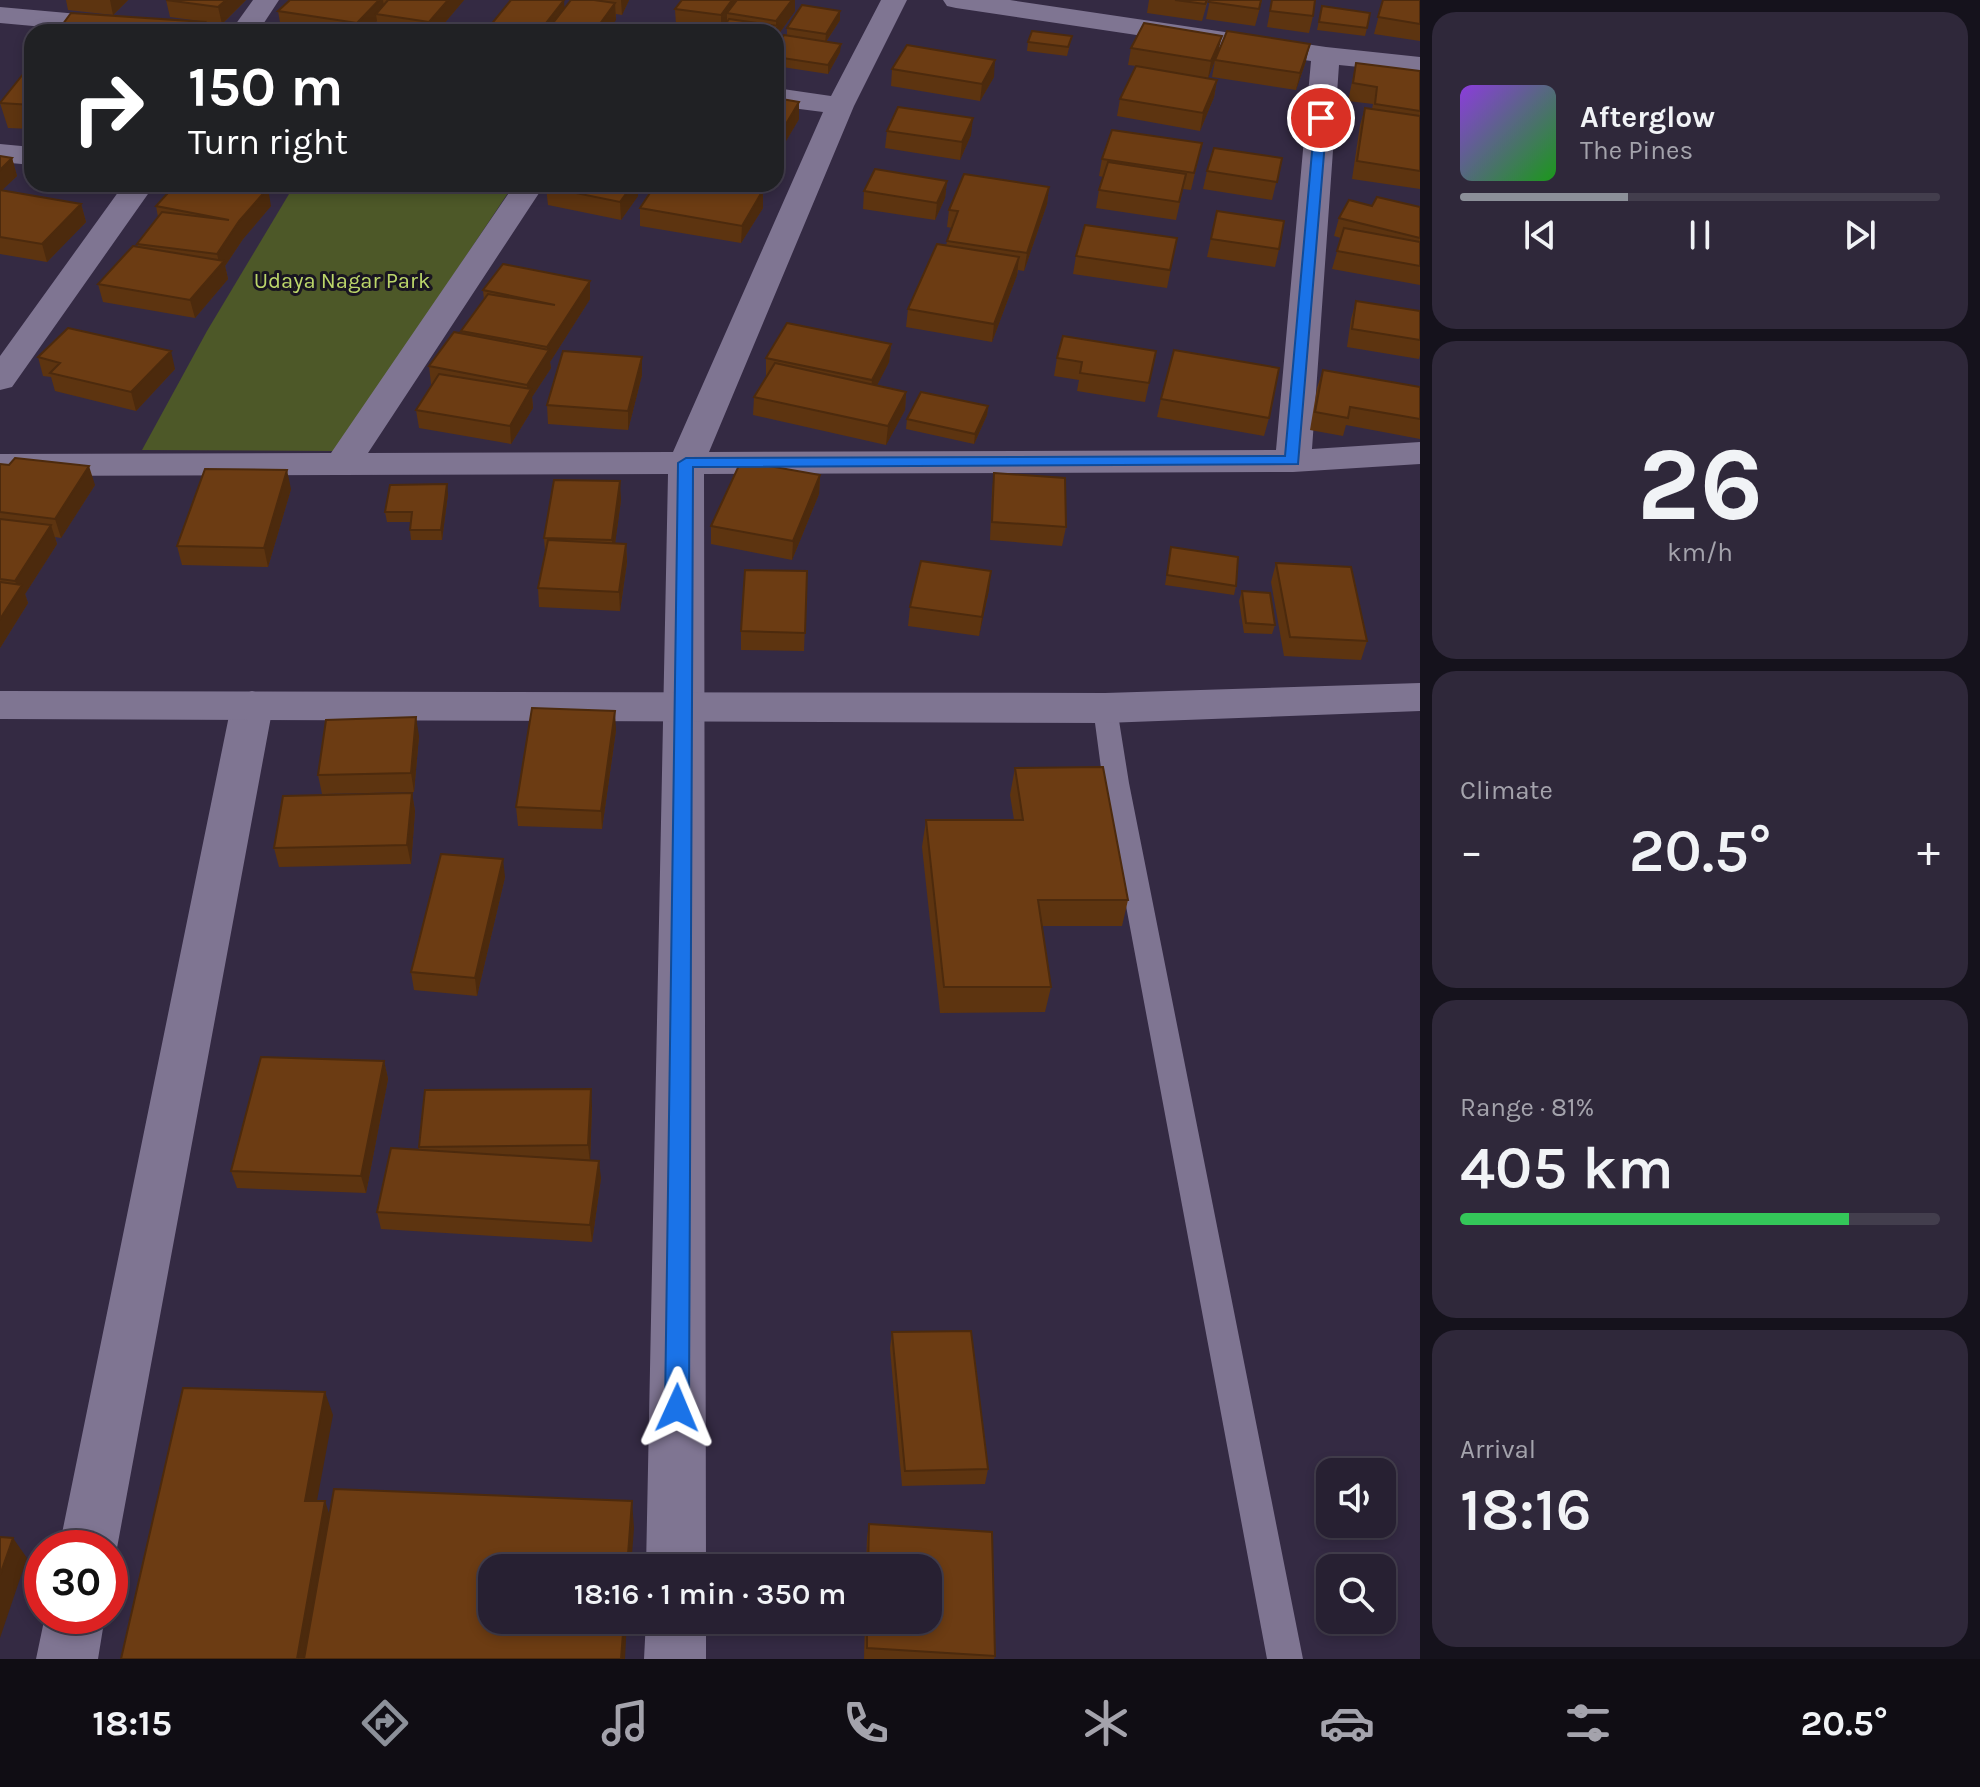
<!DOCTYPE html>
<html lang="en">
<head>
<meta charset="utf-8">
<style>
  :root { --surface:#272032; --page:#2f283a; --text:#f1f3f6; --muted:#a4a3ac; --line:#433e4d; --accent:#8c9099 }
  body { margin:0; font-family:Karla,sans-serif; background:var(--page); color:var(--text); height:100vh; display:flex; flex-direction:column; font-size:30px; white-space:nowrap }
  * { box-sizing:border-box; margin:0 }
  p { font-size:26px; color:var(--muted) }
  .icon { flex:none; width:44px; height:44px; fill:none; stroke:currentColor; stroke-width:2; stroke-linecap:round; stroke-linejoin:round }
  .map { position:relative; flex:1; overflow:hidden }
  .drawer { display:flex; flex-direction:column; gap:12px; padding:12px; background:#15121c; width:560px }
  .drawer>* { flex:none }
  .hud { position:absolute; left:24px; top:24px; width:760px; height:168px; border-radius:24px; box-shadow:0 4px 12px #0003,0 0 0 2px var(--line); background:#202124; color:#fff; overflow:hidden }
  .tools { position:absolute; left:1316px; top:1458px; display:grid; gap:16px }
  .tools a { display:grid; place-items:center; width:80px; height:80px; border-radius:16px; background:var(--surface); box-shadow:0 4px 12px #0003,0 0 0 2px var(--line); font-size:40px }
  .speed { position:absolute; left:24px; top:1530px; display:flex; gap:16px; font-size:40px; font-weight:700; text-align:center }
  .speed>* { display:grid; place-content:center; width:104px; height:104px; border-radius:50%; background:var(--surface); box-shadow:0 4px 12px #0003,0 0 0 2px var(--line); line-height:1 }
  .speed .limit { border:12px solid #d22; background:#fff; color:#111 }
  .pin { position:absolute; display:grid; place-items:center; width:68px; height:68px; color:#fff; margin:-34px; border:4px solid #fff; border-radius:50%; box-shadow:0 2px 8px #0007 }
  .me { position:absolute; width:88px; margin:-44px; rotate:1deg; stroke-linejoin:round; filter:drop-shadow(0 0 6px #0008) }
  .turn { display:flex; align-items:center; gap:28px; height:168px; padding:0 32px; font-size:36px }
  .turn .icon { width:104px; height:104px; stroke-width:2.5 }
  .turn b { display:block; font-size:56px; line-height:68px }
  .big { font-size:60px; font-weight:600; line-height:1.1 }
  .drawer .widget { flex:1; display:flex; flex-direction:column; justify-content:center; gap:12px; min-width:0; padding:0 28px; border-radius:24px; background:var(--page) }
  .drawer .dial { align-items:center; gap:0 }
  .dial b { font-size:104px; line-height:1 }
  .song { display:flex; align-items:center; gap:24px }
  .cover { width:96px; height:96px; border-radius:12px; background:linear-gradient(135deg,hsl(270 70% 55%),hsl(120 70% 35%)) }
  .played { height:8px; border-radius:4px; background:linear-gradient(90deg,var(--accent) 35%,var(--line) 35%) }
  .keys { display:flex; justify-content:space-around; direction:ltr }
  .heat { display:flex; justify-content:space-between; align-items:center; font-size:44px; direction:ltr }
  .charge { height:12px; border-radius:6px; background:linear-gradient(90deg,#34c759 81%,var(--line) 0) }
  .trip { position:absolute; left:478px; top:1554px; width:464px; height:80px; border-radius:24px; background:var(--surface); box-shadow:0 4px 12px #0003,0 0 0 2px var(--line); font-weight:600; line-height:80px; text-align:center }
  .tabs { display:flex; height:128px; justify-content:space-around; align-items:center; background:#100d14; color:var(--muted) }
  .tabs .icon { width:56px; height:56px }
  .tabs .active { color:var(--accent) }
  .tabs b { font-size:36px; color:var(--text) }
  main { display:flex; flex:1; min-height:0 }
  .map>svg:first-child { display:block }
  .green { fill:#4d5828 }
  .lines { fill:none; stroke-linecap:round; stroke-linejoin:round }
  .service { fill:#7f7592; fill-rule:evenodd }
  .minor { fill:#7f7592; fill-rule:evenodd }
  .tertiary { fill:#7f7592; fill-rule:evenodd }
  .wall { fill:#5d3410 }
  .shaded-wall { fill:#4c2a0d }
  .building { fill:#6c3c13; stroke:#4c2a0d; stroke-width:2 }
  .route { fill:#1a73e8; stroke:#114b97; stroke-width:2 }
  .labels { text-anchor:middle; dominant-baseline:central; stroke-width:6; stroke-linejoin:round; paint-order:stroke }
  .far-park-label { font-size:22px; fill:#bcd66a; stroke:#191521 }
</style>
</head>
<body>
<main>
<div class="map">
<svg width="1420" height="1659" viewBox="0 0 1420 1659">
  <rect width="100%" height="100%" fill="#342a43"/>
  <path class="green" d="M295,184H514L336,451L142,450L207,331Z"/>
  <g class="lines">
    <path class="service" d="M1105,699L1114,702L1117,708L1129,783L1303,1659H1267L1103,783L1093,708L1096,702Z"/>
    <path class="minor" d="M253,0H279L258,32H230Z
      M881,0H907L854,106L709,452L1276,450L1311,61L956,8L947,6L943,0H1010L1326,47L1420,57V73L1339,65L1312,449L1420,442V464L1293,472L704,474L706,1568H646L668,474L0,476V454L331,453L515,184H545L368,453L673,452L823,112L776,106V88L831,96Z
      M0,7L191,24L201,26L205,32H99L0,23Z
      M0,144L32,147V165L0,162Z
      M124,184H155L12,387L0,390V356Z
      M252,691L267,696L273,706L117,1548L110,1566V1548H59L231,706L237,696Z
      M45,1616H105L98,1659H36Z
      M646,1620H706V1659H644Z"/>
    <path class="tertiary" d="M1420,683V711L1105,723L0,719V691L1105,693Z"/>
  </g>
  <path class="wall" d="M66,0H128L113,15L68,10Z
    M166,0H246L222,24L170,17Z
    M290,0H464L437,32H387L378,31L377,21L366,32H308L281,28L278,11Z
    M564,0V8L571,0H629L622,15L616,14V20L485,32Z
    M1149,0H1208L1202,21L1147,13Z
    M1210,0H1262L1255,26L1206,19Z
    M1272,0L1313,16L1309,33L1267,27Z
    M1383,0H1420V41L1374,34Z
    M1322,6L1367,28L1365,36L1317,30Z
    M675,9L795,11L778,35V43L776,46V32H720L676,25Z
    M840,20L826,42L840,52L828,74L776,66V48L787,36V28Z
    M1072,36L1067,56L1027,51L1028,42Z
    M1131,48L1218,52L1306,61L1296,90L1212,77L1215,61L1208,78L1217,80L1214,97L1200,131L1117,116L1120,99L1136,66L1128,65Z
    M32,63V129L8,128L0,103Z
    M1356,63L1420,71V189L1352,179L1360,125L1365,108L1372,109L1373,104L1348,101Z
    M892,69L994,77L980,101L891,86Z
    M776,98L799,119L783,146L776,145Z
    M887,131L971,135L960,160L885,148Z
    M1202,143L1191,190L1183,189L1176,220L1096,208L1099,190L1103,177L1099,176L1102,159Z
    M0,156L12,158L17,176L2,190L81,204L86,222L47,262L0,254Z
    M1282,158L1272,200L1203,189L1207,171Z
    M947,181L945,198L935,220L863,209L864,191Z
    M549,184H649L644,191L638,190V196L621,220L548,205L546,187Z
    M1049,187L1047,204L1024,271L1018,270L1017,275L992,342L906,327L908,309L946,245L952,228L947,227L949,210Z
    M156,206H271L243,239L225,266L228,279L195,318L103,302L98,284L138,246L137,244L158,217Z
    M1372,206L1420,207V285L1332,269L1341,238L1334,236L1339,218Z
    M640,208H763L741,243L640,226Z
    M1217,211L1279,249L1275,267L1207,257Z
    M1177,238L1167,288L1073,274L1076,256Z
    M590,281V299L550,362L551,368L532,397L533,408L511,444L419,428L416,410L433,384H431L429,366L462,333L461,331L484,300L483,290Z
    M1356,301L1420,311V355L1419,359L1347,347L1351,319Z
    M891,344L889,362L877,385L906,392L905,410L886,445L753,415L754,397L766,377V358Z
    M1156,351L1145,402L1077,391L1079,380L1054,376L1057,358Z
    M38,357L175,369L136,411L55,391L51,377L43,376Z
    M1323,370L1420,387V439L1346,425L1343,436L1310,430L1317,388Z
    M642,375L628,430L548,424L547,405Z
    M1161,399L1269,418L1264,436L1157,417Z
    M988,406L987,415L974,444L906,429L907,419Z
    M0,464L95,485L61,538L55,537L57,544L25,594L28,603L0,648Z
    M994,473L1066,527L1062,546L990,540L992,491Z
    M820,475L819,494L792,560L711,544V526Z
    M291,489L268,567L182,565L177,546Z
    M448,494L442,540H411L410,530L411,522H387L385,512Z
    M621,500L615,543L626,544L627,562L620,611L539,607L538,588L545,552L544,538Z
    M1171,547L1236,586L1234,595L1165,585Z
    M1276,563L1367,641L1361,660L1284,656L1271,582Z
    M807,571L804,651L741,650V631Z
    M989,590L979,636L908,626L910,607Z
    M1242,591L1275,625L1272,634L1244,633L1239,601Z
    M616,730L602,829L518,826L516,807Z
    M419,736L414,792L322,794L318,775Z
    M1015,768L1128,900L1122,926H1042L1051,987L1045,1012L940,1013L922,847L926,820H1014L1010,795Z
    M412,793L415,811L411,864L279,867L274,848Z
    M505,877L477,996L414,990L411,972Z
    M384,1061L388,1079L366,1193L237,1188L231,1171Z
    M592,1106L590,1160L601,1178L592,1242L381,1229L377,1212L419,1150V1147Z
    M892,1332L988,1469L985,1484L902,1486L890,1348Z
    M869,1524L992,1532L995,1656L994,1659H864L865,1620H928V1568H866L867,1538Z"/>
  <path class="shaded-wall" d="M110,0H128L113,15Z
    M226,0H246L222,24L218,7Z
    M379,0H383L385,12L376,14L377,21L366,32H358L357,23Z
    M448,0H464L437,32H430L429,22Z
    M564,0L565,17L553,32H539Z
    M621,0H629L622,15Z
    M732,0H742L727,13V23L721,32V15Z
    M792,0H795V11L778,35V43L776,46V32H775L776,30V21Z
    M615,3L616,20L607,32H594Z
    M840,11V20L825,43L826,34Z
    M205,22L207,32H198Z
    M1222,36L1218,53L1208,78L1211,61Z
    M841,44L840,52L828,74V65Z
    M1310,44L1306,61L1296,90L1300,73Z
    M995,60L994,77L980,101L982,84Z
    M1217,80L1214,97L1200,131L1203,113Z
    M799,102V119L783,146V129Z
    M973,118L971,135L960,160L962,142Z
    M12,158L17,176L0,192V170Z
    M947,181L945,198L935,220L937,203Z
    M633,184H637L638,196L621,220L620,202Z
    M1049,187L1047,204L1024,271L1027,253Z
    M268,188L271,206L243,239L225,266L228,279L195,318L190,300L220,266L217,254L239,221Z
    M763,190V208L741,243L742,226Z
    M81,204L86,222L47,262L42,244Z
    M1019,257L1017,275L992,342L994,324Z
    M590,281V299L550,362L551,368L532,397L533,408L511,444L510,426L527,396V385L547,353V347Z
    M891,344L889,362L870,399L872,380Z
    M171,351L175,369L136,411L131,392Z
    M642,357V375L628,430V411Z
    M906,392L905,410L886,445L888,426Z
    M988,406L987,415L974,444L975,434Z
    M89,466L95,485L61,538L55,519Z
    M287,470L291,489L268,567L264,548Z
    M820,475L819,494L792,560L793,541Z
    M620,481L621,500L613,559L612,540Z
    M447,484L448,494L442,540L441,530Z
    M51,525L57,544L25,594L28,603L0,648V619L18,590L15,581Z
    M626,544L627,562L620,611L619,592Z
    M991,571L989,590L979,636L982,617Z
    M615,711L616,730L602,829L601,811Z
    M416,717L419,736L414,792L411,773Z
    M412,793L415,811L411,864L407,845Z
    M503,859L505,877L477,996L475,978Z
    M384,1061L388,1079L366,1193L361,1176Z
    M591,1089L592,1106L590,1162L588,1145Z
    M599,1161L601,1178L592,1242L590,1225Z
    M325,1392L333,1415L313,1522L305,1501Z
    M325,1501L332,1522L309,1659H297Z
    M632,1501L634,1528L631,1568H627Z
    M13,1538L27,1558L0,1638V1575Z
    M624,1620H627L625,1659H621Z"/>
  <path class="building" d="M166,0H226L218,7Z
    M290,0H379L357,23L278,11Z
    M388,0H448L429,22L376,14Z
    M511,0H564L539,32H485Z
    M571,0H594L615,3L594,32H546Z
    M682,0H732L721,15L675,9Z
    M737,0H792L776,21L727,13Z
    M1175,0H1207L1205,4Z
    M1210,0H1261L1259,9L1209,2Z
    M1272,0H1315L1313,16L1270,11Z
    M1383,0H1420V24L1378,17Z
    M802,5L840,11L826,34L787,28Z
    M1322,6L1370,13L1367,28L1319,22Z
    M71,13L205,22L198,32H57Z
    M729,19L778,26L775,32H720Z
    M1144,23L1222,36L1211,61L1131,48Z
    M1032,31L1072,36L1068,47L1028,42Z
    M1227,31L1310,44L1300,73L1215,60Z
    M784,35L841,44L828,65L776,57V48Z
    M907,45L995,60L982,84L892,69Z
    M32,63V105L0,103Z
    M1356,63L1420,71V111L1375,104L1377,87L1353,83Z
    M1136,66L1217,80L1203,113L1120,99Z
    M776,98L799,102L783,129L776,128Z
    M898,107L973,118L962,142L887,131Z
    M1365,108L1420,116V171L1357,161Z
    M1112,130L1202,143L1194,173L1102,159Z
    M1214,148L1282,158L1277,182L1207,171Z
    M0,156L12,158L0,170Z
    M1108,162L1186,174L1179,202L1099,190Z
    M875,169L947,181L937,203L864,191Z
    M964,174L1049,187L1027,253L947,241L958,211L949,210Z
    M176,184H243L268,188L239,221L217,254L137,244L162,212L229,220L156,206Z
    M549,184H633L620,202L546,187Z
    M656,184H725L763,190L742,226L640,208Z
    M0,190L81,204L42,244L0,237Z
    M1377,197L1420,207V238L1339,218L1349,200L1372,206Z
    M1217,211L1284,221L1279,249L1211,239Z
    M1085,225L1177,238L1170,270L1076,256Z
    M1344,228L1420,242V266L1337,251Z
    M937,244L1019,257L994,324L908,309Z
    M133,246L224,261L190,300L98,284Z
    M503,264L590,281L547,347L461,331L488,294L555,305L483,290Z
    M1356,301L1420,311V340L1352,329Z
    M787,323L891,344L872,380L766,358Z
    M68,328L171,351L131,392L50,373L60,363L38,357Z
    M454,332L549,350L527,385L429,366Z
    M1063,336L1156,351L1149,383L1080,373L1082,362L1057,358Z
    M1174,350L1279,368L1269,418L1161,399Z
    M563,351L642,357L628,411L547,405Z
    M775,363L906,392L888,426L754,397Z
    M1323,370L1420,387V419L1350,407L1348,418L1315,412Z
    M439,374L531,389L510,426L416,410Z
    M921,392L988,406L975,434L907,419Z
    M15,458L89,466L55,519L0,512V464L9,465Z
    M741,461L820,475L793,541L711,526Z
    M205,469L287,470L264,548L177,546Z
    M994,473L1065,478L1066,527L992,522Z
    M554,480L620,481L612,540L544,538Z
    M447,484L441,530H410L412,512H385L390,485Z
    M0,519L51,525L15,581L0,579Z
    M548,540L626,544L619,592L538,588Z
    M1171,547L1238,557L1236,586L1167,575Z
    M921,561L991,571L982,617L910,607Z
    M1276,563L1351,567L1367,641L1290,637Z
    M745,570L807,571L805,633L741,631Z
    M0,582L22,585L0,619Z
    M1242,591L1270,593L1275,625L1246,623Z
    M532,708L615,711L601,811L516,807Z
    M416,717L411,773L318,775L326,720Z
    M1103,767L1128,900H1038L1051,987H944L926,820H1023L1015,768Z
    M412,793L407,845L274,848L283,796Z
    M441,854L503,859L475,978L411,972Z
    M261,1057L384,1061L361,1176L231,1171Z
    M591,1089L588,1145L419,1147L425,1090Z
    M391,1148L599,1161L590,1225L377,1212Z
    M971,1331L988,1469L905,1471L892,1332Z
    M183,1388L325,1392L305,1501H325L297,1659H121Z
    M334,1489L632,1501L627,1568H492V1620H624L621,1659H304Z
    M869,1524L992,1532L995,1656L867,1648V1620H928V1568H868Z
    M0,1537L13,1538L0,1575Z"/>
  <path class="route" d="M1321,114L1327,118L1298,464L693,467L689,1408L685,1416L677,1419L669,1416L665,1408L678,463L686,458L1285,456L1315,118Z"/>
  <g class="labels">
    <g class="far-park-label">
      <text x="342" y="281">Udaya Nagar Park</text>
    </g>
  </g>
</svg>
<div class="tools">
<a><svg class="icon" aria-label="sound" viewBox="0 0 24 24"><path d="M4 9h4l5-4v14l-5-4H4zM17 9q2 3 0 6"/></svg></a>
<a><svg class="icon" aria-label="search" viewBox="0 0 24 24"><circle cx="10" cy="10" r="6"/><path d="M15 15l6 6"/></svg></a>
</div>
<div class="speed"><div class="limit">30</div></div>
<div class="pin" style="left:1321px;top:118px;background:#d93025"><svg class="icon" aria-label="arrive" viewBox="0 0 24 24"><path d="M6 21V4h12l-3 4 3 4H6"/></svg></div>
<svg class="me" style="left:677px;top:1408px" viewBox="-20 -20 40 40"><path d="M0-17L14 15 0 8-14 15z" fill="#1a73e8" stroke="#fff" stroke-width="4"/></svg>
<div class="trip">18:16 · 1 min · 350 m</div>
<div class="hud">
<div class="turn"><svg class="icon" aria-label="right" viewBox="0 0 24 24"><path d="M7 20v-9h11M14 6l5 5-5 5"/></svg><div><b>150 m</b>Turn right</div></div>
</div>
</div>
<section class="drawer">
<div class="widget">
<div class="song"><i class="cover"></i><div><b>Afterglow</b><p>The Pines</p></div></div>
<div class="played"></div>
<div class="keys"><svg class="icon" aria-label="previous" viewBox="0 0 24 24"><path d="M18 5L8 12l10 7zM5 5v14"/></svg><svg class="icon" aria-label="pause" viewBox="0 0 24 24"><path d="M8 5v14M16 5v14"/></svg><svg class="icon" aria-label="next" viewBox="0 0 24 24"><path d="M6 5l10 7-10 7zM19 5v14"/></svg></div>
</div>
<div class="widget dial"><b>26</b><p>km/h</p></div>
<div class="widget"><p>Climate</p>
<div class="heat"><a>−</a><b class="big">20.5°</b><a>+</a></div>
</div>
<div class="widget"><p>Range · 81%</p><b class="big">405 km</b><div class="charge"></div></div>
<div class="widget"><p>Arrival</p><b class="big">18:16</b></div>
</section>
</main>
<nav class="tabs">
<b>18:15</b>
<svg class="icon active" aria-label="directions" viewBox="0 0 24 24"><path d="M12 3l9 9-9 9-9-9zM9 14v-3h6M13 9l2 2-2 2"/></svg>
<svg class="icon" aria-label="music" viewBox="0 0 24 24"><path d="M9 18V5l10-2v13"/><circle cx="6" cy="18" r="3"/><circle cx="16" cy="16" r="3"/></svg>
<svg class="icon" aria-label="phone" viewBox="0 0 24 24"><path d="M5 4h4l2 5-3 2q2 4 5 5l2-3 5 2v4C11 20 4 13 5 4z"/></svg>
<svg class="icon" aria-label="climate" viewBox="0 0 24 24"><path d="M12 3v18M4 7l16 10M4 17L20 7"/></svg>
<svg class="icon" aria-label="car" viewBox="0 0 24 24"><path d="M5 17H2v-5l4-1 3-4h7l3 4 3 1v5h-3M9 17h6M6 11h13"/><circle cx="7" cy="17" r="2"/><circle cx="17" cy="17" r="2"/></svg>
<svg class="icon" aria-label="filters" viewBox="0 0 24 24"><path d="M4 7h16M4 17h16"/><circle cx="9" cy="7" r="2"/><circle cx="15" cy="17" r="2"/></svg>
<b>20.5°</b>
</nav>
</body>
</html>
